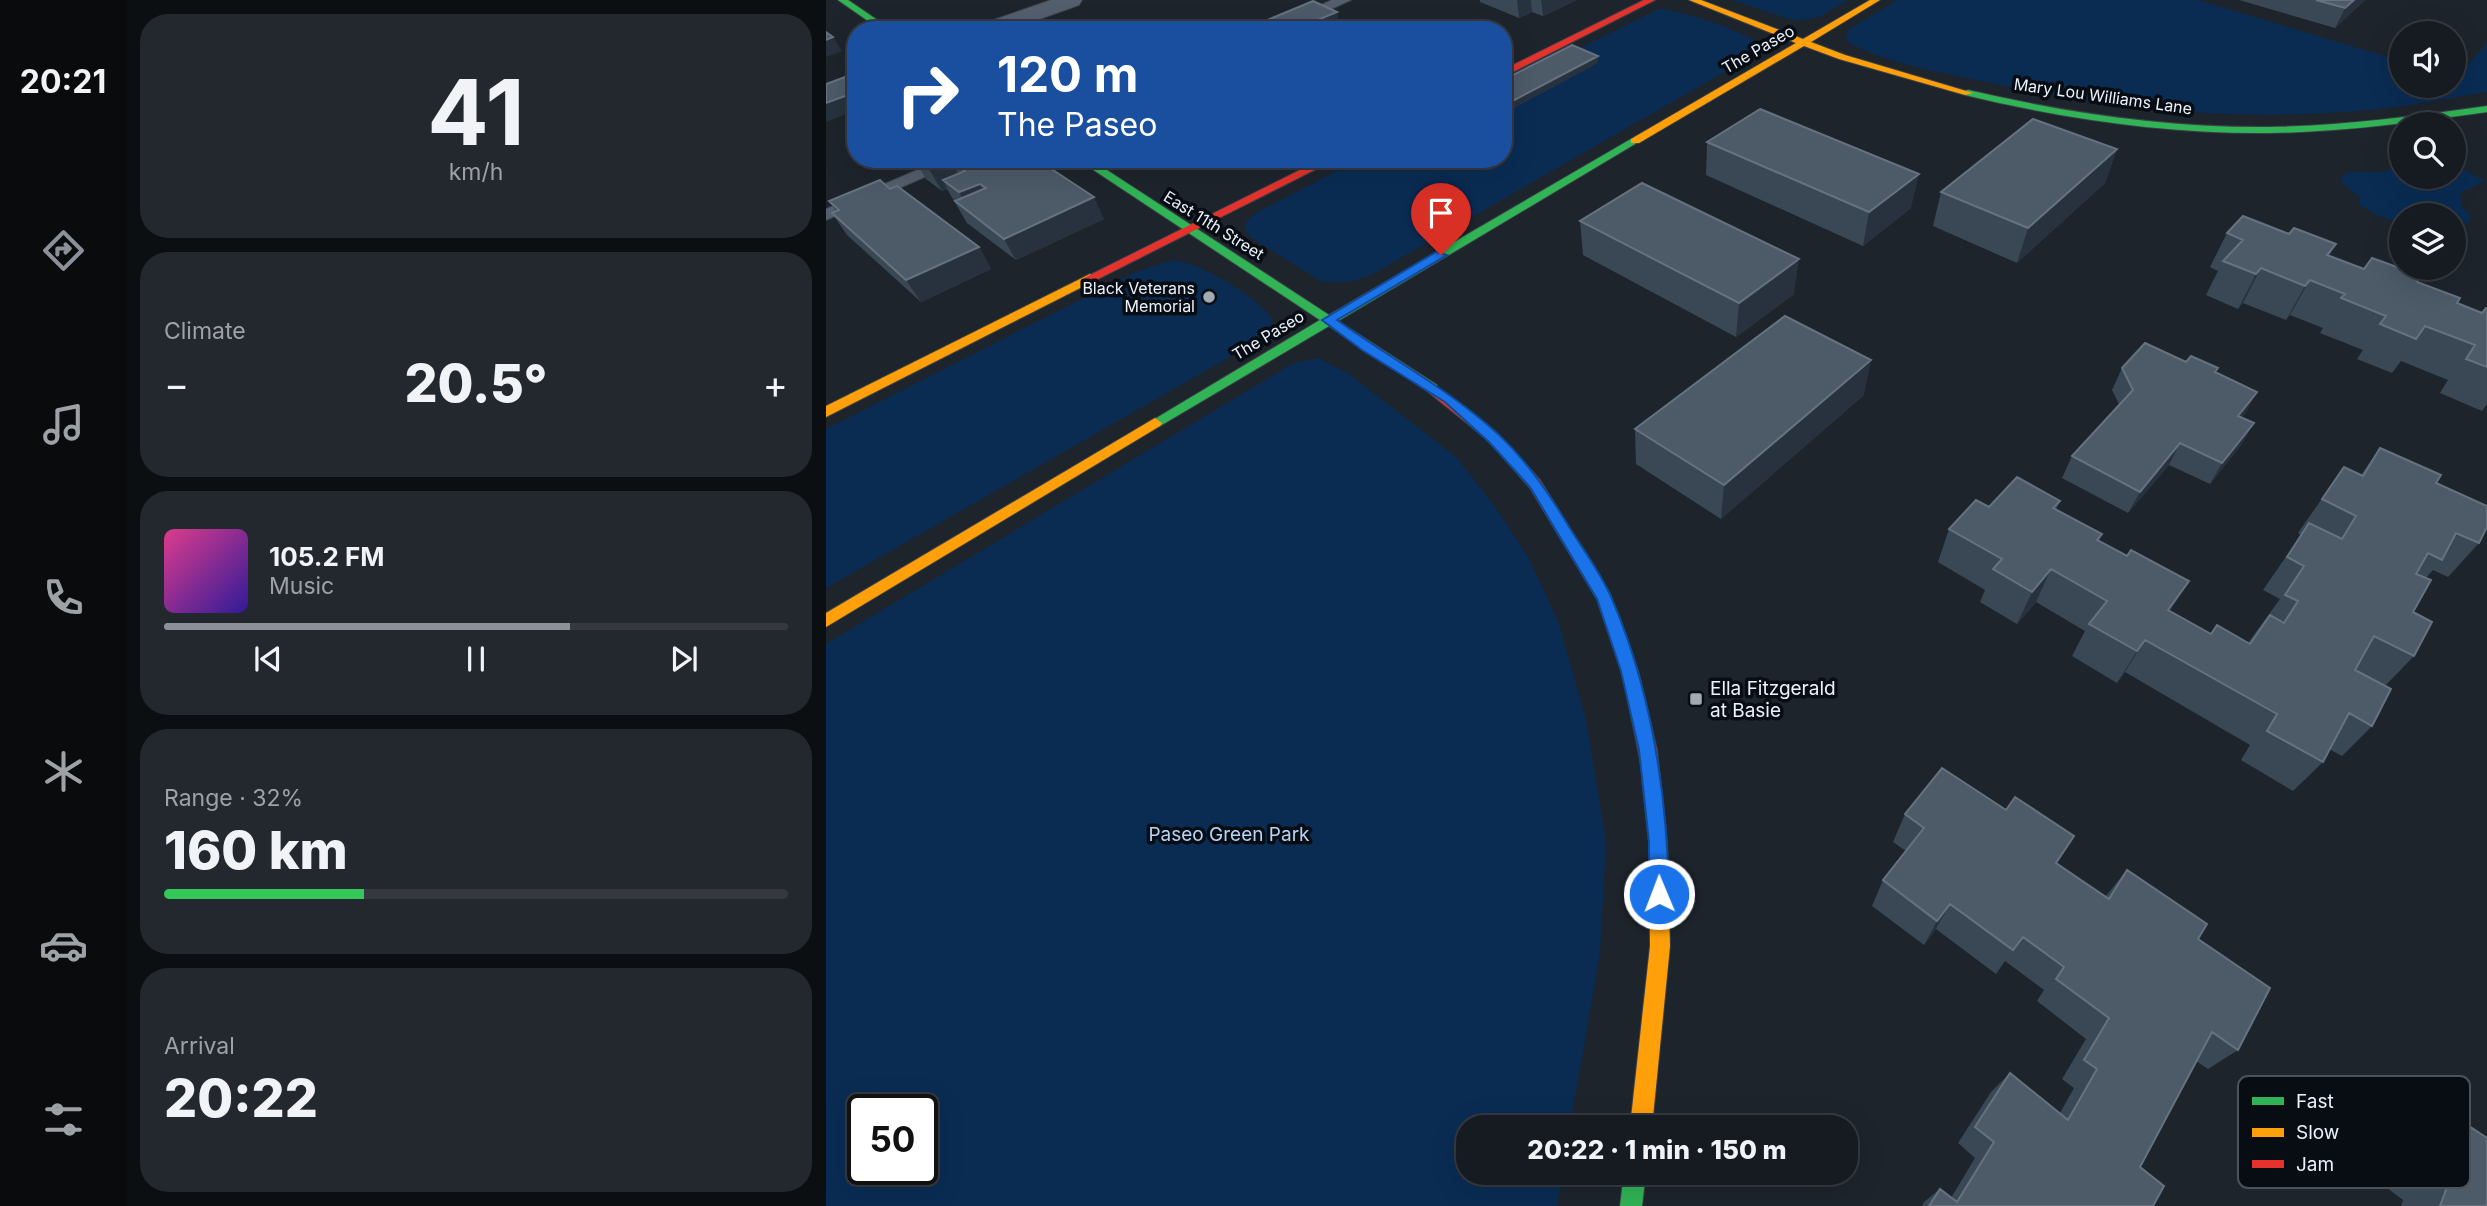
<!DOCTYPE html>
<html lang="en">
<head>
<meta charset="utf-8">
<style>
  :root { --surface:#161b21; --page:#23282e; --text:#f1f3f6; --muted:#9ea1a5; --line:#35393f; --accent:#8c9099 }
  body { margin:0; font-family:Inter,sans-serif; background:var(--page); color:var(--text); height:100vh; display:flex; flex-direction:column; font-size:26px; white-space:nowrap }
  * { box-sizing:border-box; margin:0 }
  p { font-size:23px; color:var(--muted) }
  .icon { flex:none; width:38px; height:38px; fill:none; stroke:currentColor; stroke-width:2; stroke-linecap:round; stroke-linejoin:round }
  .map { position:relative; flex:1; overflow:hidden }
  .panel { display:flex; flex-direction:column; gap:14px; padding:14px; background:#0c0f12; width:700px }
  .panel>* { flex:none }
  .top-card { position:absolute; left:21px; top:21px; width:665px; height:147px; border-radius:28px; box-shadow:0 7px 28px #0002,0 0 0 2px var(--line); background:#1a4fa0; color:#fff; overflow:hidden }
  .buttons { position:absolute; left:1563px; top:21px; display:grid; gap:14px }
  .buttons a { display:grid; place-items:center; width:77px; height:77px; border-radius:50%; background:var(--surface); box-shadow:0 7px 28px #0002,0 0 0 2px var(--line); font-size:35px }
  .speed { position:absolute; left:21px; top:1094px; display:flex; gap:14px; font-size:35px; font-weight:700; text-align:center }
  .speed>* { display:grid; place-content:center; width:91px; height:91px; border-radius:50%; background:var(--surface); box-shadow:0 7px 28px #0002,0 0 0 2px var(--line); line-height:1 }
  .speed .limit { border:4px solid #111; border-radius:10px; background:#fff; color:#111 }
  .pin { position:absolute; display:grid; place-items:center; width:60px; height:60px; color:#fff; margin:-72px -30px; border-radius:50% 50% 50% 0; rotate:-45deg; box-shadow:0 0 7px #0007 }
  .pin .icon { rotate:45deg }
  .me { position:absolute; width:77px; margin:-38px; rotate:359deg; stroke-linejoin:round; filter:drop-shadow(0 0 5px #0008) }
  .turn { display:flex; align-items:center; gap:24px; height:147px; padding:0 35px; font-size:32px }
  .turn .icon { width:91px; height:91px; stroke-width:2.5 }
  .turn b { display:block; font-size:49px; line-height:60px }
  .big { font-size:52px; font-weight:800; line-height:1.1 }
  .panel .tile { flex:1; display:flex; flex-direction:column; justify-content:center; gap:10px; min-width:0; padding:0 24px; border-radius:28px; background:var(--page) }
  .panel .dial { align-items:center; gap:0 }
  .dial b { font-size:91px; line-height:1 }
  .song { display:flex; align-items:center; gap:21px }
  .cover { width:84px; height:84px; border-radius:10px; background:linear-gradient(135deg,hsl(330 70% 55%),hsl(250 70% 35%)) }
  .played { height:7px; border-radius:4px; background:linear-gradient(90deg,var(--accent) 65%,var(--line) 65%) }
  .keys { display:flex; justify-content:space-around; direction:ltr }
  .heat { display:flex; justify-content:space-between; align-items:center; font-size:38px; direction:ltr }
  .charge { height:10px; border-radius:5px; background:linear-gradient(90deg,#34c759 32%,var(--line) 0) }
  .trip { position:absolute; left:630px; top:1115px; width:402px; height:70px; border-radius:28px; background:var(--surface); box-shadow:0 7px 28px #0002,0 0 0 2px var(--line); font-weight:800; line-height:70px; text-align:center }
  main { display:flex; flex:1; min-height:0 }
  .dock { display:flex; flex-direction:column; width:126px; justify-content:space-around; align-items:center; background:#090b0d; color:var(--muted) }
  .dock .icon { width:49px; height:49px }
  .dock .selected { color:var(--accent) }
  .dock b { font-size:32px; color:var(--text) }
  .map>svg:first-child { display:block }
  .green { fill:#0a2c53; fill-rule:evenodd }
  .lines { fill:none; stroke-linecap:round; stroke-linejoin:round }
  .lane-casing { stroke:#3c4148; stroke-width:2 }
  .street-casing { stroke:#3c4148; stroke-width:2 }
  .fast-casing { stroke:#3c4148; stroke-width:2 }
  .slow-casing { stroke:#3c4148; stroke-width:2 }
  .jam-casing { stroke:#3c4148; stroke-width:2 }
  .lane { fill:#545f6d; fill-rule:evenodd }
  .street { fill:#545f6d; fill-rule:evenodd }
  .fast { fill:#30b455; fill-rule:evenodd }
  .slow { fill:#ff9f0a; fill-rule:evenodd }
  .jam { fill:#e5322d; fill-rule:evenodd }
  .wall { fill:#3a4856 }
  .shaded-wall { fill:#27323e }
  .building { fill:#4d5a68; stroke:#66727f; stroke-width:2 }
  .route { fill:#1a73e8; stroke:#114b97; stroke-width:2 }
  .poi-dot { fill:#a3aab3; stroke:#080d13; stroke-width:2.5 }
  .labels { text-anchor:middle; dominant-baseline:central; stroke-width:7; stroke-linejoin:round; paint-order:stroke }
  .far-street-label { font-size:16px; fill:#ebf2fc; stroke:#080d13 }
  .far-poi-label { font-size:16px; fill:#ebf2fc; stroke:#080d13; text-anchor:end }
  .poi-label { font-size:19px; fill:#ebf2fc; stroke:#080d13; text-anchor:start }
  .park-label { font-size:19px; fill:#b6d3f8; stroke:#080d13 }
  .key { fill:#080d13; stroke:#4c5259; stroke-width:2 }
  .key-label { font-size:19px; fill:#ebf2fc }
</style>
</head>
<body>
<main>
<nav class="dock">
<b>20:21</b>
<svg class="icon selected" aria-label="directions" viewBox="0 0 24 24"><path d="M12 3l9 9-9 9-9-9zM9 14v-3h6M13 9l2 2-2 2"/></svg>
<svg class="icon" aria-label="music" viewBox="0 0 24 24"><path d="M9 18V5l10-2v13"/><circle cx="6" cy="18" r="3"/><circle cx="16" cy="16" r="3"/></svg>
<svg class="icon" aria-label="phone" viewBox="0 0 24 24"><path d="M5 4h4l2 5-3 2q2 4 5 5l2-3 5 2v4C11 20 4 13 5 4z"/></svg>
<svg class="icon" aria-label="climate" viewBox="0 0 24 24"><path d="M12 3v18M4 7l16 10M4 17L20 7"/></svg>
<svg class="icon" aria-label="car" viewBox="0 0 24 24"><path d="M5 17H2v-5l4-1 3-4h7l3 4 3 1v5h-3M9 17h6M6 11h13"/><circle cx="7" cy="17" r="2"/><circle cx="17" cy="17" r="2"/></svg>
<svg class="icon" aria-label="filters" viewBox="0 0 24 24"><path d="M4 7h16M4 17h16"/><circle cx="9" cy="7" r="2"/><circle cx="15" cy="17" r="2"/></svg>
</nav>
<section class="panel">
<div class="tile dial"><b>41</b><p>km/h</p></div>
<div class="tile"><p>Climate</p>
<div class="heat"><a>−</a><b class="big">20.5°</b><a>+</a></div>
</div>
<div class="tile">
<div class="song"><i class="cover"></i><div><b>105.2 FM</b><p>Music</p></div></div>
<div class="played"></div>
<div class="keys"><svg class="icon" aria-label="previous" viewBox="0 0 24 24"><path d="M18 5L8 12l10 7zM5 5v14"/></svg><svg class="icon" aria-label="pause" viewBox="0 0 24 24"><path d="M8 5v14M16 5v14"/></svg><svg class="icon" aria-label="next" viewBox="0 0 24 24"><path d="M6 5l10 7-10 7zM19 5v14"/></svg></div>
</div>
<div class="tile"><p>Range · 32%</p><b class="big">160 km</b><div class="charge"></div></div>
<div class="tile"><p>Arrival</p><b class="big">20:22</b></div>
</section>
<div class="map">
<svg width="1661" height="1206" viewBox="0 0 1661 1206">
  <rect width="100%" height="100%" fill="#1e242c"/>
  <path class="green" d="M906,0H1022L993,17L969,21Z
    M1072,0H1372L1575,61V86H1628V76L1631,77L1661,43V92C1621,98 1581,107 1541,110C1409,123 1274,108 1146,79C1107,71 1053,61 1020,41L1022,30Z
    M833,9C852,9 924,33 937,47L935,51L545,275L524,282H496L426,238L419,230L421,220L430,213L534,159H677V86Z
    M1628,164L1659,181L1634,193L1636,207L1645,217L1641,223L1628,226V215H1575V222L1554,217L1534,205V197L1514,181L1520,172H1557L1575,165V177H1628Z
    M346,260C373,262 431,296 446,319L444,331L430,342L0,588V429L307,273Z
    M492,358L523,374L630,457L670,508L703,559L732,621L760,720L780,842L774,953L744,1127H642V1172L736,1173L731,1206H0V644L466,364ZM37,1110H96V1169H37Z"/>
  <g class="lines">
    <defs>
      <path id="lane" d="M506,0H525L459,30H439Z
        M117,159H140L0,220V209Z"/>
      <path id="street" d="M225,0H256L253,5L183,30H150L153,25Z"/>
      <path id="fast" d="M12,0H22L66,30H55Z
        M1142,90C1241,113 1341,128 1443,127C1516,126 1589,116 1661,106V112C1589,122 1517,132 1444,133C1341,134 1238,119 1139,95V91Z
        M805,139L814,141L512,321L611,385V391H601L503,326L334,426L329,428L322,423L494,320L251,159H264L503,315Z
        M798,1172H820L816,1206H794Z"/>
      <path id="slow" d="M863,0H875L977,39L1044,0H1054L985,42L1019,55L1147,93L1139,95L1013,59L978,46L813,143H805V139L970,43Z
        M264,274L270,278L268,281L0,417V406Z
        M329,418L336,423L334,426L0,627V613Z
        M825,770L831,772L834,778L841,842L844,946L826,1127H804L824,946L823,842L816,778L819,772Z"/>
      <path id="jam" d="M818,0H829L677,77V70Z
        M496,159H510L268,281H260L258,278Z
        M606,384L673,435L714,480L784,594L812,671L831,750L834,778L831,784L825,786L819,784L796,671L771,599L704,488L663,441L601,391L599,388Z"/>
    </defs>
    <use href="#lane" class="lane-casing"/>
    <use href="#street" class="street-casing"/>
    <use href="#fast" class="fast-casing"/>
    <use href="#slow" class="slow-casing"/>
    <use href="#jam" class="jam-casing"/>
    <use href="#lane" class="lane"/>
    <use href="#street" class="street"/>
    <use href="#fast" class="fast"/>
    <use href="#slow" class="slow"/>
    <use href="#jam" class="jam"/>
  </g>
  <path class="wall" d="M654,0H751L717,16L706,12L693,18L654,2Z
    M1413,0H1539L1509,28Z
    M434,23L514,26L505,30H435Z
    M881,142L1085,208L1037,246L880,175Z
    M1291,149L1279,183L1191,263L1107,226L1115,192Z
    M88,159H211L213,165L278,219L190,260L141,223L121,189L116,191L100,179Z
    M343,159H378L357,169Z
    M64,189L153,247L165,269L95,302L21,235L6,213L10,211L3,201Z
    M754,221L968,294L910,337L757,255Z
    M1401,233L1463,234L1510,244L1503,256L1538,269L1596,276L1592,282L1631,303L1656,313L1661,308V404L1656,411L1614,393L1622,380L1575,361L1566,373L1531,359L1537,350L1494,333L1497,328L1464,315L1460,320L1417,303L1412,309L1380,295L1392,271L1384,267Z
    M1360,362L1389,373L1431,392L1415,418L1428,423L1415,445L1384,484L1343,465L1302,513L1236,478L1246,456L1293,404L1286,390L1296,368Z
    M1038,395L895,519L810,464L809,429Z
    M1554,448L1610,483L1653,543L1622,577L1607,570L1600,578L1587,612L1588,656L1559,686L1546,726L1516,756L1503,749L1497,762L1467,791L1415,760L1424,745L1299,672L1291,683L1246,656L1259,631L1210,602L1191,624L1154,602L1159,590L1112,562L1123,529L1163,507L1234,501L1230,510L1276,534L1273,541L1301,556L1363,581L1344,611L1385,634L1422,643L1454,599L1437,590L1475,535L1472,533L1518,467L1535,475Z
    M1079,814L1230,863L1279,897L1301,870L1372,939L1412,1050L1382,1069L1370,1061L1314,1167L1327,1206H1096L1098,1202L1114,1189L1125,1198L1149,1158L1132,1143L1165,1092L1184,1073L1234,1113L1248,1088L1236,1079L1260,1039L1211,1001L1218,990L1179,961L1170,974L1110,929L1098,945L1046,906L1057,880L1080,851L1067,842Z
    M1620,1111L1661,1206H1575L1577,1200L1556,1184L1578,1128Z"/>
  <path class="shaded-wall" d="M691,0H705L706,12L693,18Z
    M715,0H751L717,16Z
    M1528,0H1539L1509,28L1519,8Z
    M511,12L514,26L505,30H468Z
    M7,37L16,51L0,57V40Z
    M772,56V63L677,114V106Z
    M30,92V110L0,122V103Z
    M1291,149L1279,183L1191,263L1202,228Z
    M201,159H211L218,175Z
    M354,159H378L357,169Z
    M125,161L137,182L117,180L121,189L116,191L103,169Z
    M1093,174L1085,208L1037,246L1043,212Z
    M154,184L165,205L145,214L133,192Z
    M268,197L278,219L190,260L178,239Z
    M153,247L165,269L95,302L80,280Z
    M973,259L968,294L910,337L913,303Z
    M1435,268L1417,303L1412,309L1430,274Z
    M1484,280L1464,315L1460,320L1479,286Z
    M1045,360L1038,395L895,519L898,485Z
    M1431,392L1419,414L1399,438L1412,416Z
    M1428,423L1415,445L1384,484L1396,463Z
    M1354,443L1343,465L1302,513L1314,492Z
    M1225,569L1210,602L1191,624L1206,592Z
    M1363,581L1342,614V610Z
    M1319,640L1299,672L1291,683L1311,651Z
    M1124,904L1110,929L1098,945L1111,921Z"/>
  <path class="building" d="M1490,0H1528L1519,8Z
    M487,1L511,12L468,30H447L434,23Z
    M528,21L546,30H508Z
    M0,32L7,37L0,40Z
    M746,45L772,56L677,106V80Z
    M30,73V92L0,103V84Z
    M934,109L1093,174L1043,212L881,142Z
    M1207,119L1291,149L1202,228L1115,192Z
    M89,159H203L213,166L218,164L268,197L178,239L129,201L160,188L154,184L133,192L117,180L139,171L125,161L103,169Z
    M54,180L64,189L71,186L153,247L80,280L6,213L13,210L3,201Z
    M816,183L973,259L913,303L754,221Z
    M1417,216L1463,234L1468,228L1510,244L1501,255L1538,269L1546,258L1596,276L1591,282L1634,298L1631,303L1656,313L1660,308H1661V367L1640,359L1649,345L1599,326L1590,339L1554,324L1560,316L1515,298L1519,294L1484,280L1479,286L1435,268L1430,274L1397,261L1417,240L1401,233Z
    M959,316L1045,360L898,485L809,429Z
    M1319,343L1360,362L1365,356L1392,368L1389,372L1431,392L1412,416L1428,423L1396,463L1354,443L1314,492L1246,456L1307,390L1296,368Z
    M1554,448L1615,475L1610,483L1661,506V527L1653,543L1630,533L1616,560L1602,553L1590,574L1605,580L1587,612L1606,622L1588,656L1548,636L1529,670L1565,689L1546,726L1523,713L1497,762L1441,731L1451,714L1319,640L1311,651L1263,624L1281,601L1225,569L1206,592L1167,569L1176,559L1123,529L1150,500L1163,507L1191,477L1234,501L1227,508L1276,534L1271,540L1301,556L1305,550L1363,581L1342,610L1385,634L1391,625L1424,644L1444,615L1458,623L1472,601L1459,595L1478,566L1461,557L1483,523L1516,539L1530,516L1496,499L1518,467L1537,476Z
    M1116,768L1180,810L1189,797L1248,836L1230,863L1283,899L1301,870L1381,924L1372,939L1444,988L1412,1050L1386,1032L1314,1167L1338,1186L1327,1206H1103L1114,1189L1131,1202L1168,1142L1149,1127L1184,1073L1242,1120L1271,1069L1258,1060L1283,1018L1230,979L1238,967L1197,937L1187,950L1124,904L1111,921L1057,880L1098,828L1079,814Z
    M1620,1111L1661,1138V1206H1614L1621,1187L1598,1170Z"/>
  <path class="route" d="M610,252L621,255L511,320C565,359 623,389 672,434C702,462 724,495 745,530C759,552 776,575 786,599C826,692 841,794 843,894L840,901L833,904L826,901L823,894V842L813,750L795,671L771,599L704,487L663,442L619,402L536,350L496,320Z"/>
  <g class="poi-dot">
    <circle cx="383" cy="297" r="7"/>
    <rect x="863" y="692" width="14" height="14" rx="3.5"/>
  </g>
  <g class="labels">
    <g class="far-street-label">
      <text transform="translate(932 49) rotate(-30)">The Paseo</text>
      <text transform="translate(1277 96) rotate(8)">Mary Lou Williams Lane</text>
      <text transform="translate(388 225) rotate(32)">East 11th Street</text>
      <text transform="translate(442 335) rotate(-31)">The Paseo</text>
    </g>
    <g class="far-poi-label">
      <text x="369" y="288">Black Veterans<tspan x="369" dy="18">Memorial</tspan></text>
    </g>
    <g class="poi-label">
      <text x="884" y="688">Ella Fitzgerald<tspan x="884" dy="22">at Basie</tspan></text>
    </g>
    <g class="park-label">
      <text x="403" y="834">Paseo Green Park</text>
    </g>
  </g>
  <rect x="1412" y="1076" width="232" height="112" rx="10" class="key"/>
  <rect x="1426" y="1097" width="32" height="8" fill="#30b455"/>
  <rect x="1426" y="1128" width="32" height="9" fill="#ff9f0a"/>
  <rect x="1426" y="1160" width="32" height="8" fill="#e5322d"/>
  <g class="key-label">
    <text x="1470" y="1108">Fast</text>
    <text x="1470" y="1139">Slow</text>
    <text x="1470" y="1171">Jam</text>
  </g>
</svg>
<div class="buttons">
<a><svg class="icon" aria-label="sound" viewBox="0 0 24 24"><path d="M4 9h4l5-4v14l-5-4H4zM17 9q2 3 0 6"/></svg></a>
<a><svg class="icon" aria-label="search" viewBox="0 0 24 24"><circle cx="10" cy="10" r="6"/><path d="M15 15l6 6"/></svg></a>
<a><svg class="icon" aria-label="layers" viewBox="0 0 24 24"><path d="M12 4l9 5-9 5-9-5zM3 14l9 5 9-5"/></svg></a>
</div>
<div class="speed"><div class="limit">50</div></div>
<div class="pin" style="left:615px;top:255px;background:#d93025"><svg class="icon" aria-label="arrive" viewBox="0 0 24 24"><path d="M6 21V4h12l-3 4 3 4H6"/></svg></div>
<svg class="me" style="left:833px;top:894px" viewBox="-20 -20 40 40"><circle r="17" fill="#1a73e8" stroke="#fff" stroke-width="3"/><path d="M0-11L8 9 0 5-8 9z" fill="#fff"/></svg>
<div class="trip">20:22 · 1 min · 150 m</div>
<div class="top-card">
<div class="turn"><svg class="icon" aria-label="right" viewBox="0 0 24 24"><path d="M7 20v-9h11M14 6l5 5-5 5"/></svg><div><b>120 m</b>The Paseo</div></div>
</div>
</div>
</main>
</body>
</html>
